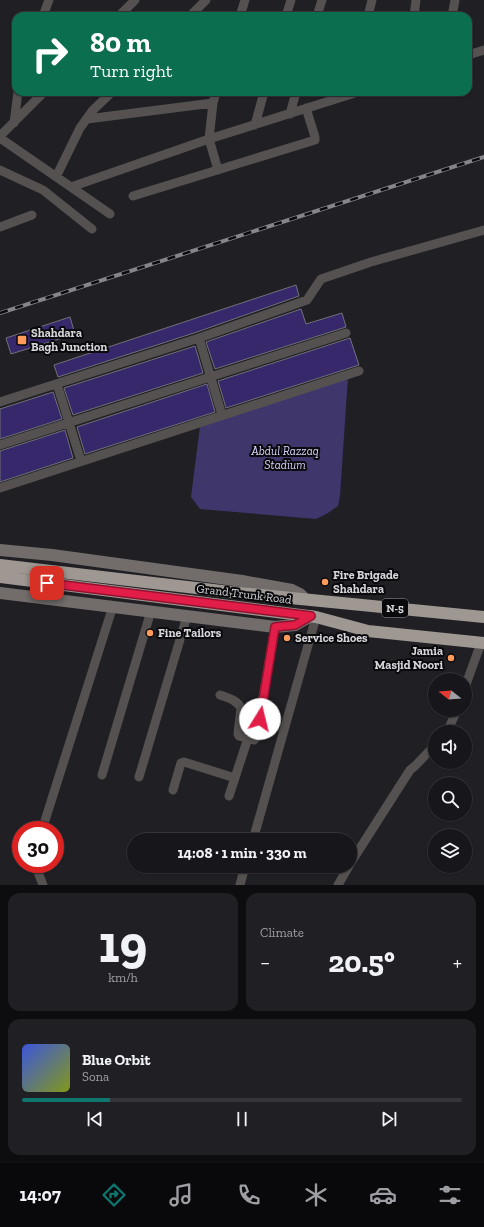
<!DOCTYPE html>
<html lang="en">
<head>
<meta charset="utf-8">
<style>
  :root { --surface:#17171b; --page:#202024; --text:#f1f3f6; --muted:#9e9fa3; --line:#36363a; --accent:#0f766e }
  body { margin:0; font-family:"Zilla Slab",serif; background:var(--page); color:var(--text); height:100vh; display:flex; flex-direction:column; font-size:15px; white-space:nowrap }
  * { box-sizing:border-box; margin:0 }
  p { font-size:13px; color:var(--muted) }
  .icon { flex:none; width:22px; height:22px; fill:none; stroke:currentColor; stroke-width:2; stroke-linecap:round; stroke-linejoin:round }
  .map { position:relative; height:885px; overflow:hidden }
  .side { display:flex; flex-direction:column; gap:8px; padding:8px; background:#0d0d0f; flex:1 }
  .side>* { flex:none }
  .hud { position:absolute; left:12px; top:12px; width:460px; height:84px; border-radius:12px; box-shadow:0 1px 3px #0004,0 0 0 1px var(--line); background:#0b6e4f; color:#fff; overflow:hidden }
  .needle { width:26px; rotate:287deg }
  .controls { position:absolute; left:428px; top:673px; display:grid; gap:8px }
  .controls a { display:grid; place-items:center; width:44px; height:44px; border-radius:50%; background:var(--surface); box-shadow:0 1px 3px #0004,0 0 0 1px var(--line); font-size:20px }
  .speed { position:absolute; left:12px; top:821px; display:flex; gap:8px; font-size:20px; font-weight:700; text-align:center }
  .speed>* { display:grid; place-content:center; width:52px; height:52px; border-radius:50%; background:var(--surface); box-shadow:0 1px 3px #0004,0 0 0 1px var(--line); line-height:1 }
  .speed .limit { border:6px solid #d22; background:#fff; color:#111 }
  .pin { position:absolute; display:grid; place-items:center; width:34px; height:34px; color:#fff; margin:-17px; border-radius:8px; box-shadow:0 2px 6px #0006 }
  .me { position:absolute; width:44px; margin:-22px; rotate:9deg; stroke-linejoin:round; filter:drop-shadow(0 0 3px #0008) }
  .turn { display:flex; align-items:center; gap:14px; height:84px; padding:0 12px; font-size:18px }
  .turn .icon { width:52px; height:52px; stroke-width:2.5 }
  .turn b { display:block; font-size:28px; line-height:34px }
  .big { font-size:30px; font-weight:800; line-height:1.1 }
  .side .card { flex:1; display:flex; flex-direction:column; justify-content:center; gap:6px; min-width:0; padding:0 14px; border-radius:12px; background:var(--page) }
  .side .dial { align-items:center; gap:0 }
  .dial b { font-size:52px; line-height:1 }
  .song { display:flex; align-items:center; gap:12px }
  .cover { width:48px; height:48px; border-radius:6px; background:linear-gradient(135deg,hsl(230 70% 55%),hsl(70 70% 35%)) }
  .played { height:4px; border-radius:2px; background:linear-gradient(90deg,var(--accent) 20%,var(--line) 20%) }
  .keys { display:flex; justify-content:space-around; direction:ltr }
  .heat { display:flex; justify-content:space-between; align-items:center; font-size:22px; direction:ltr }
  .side .tiles { flex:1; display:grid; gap:8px; grid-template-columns:1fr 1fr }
  .card:last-child { grid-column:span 2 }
  .trip { position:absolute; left:127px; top:833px; width:230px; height:40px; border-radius:20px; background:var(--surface); box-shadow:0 1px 3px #0004,0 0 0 1px var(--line); font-weight:800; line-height:40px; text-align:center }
  .tab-bar { display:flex; height:64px; justify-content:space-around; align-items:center; background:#09090b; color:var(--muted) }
  .tab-bar .icon { width:28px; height:28px }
  .tab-bar .selected { color:var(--accent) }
  .tab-bar b { font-size:18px; color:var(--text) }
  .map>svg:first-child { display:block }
  .green { fill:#3f366c }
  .building { fill:#36286b; stroke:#727178 }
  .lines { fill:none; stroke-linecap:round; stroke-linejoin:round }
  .street { stroke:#545150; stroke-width:9 }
  .secondary { stroke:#726d6b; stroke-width:12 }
  .highway { stroke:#9e9792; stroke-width:12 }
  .rail-casing { stroke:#85858a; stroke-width:4 }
  .rail { stroke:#09090b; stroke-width:2.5; stroke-dasharray:8; stroke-linecap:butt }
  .route-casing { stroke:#92132f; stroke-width:10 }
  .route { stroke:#e11d48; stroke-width:7 }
  .poi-dot { fill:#ff9b5a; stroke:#09090b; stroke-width:1.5 }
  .labels { text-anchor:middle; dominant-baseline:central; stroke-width:4; stroke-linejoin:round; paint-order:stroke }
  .shield { fill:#09090b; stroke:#99999d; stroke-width:1 }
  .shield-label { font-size:11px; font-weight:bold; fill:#d7d7db }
  .poi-label { font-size:12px; font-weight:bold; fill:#d7d7db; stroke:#09090b; text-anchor:start }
  .park-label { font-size:12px; font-style:italic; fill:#d5d2fb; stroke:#09090b }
  .street-label { font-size:12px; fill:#d7d7db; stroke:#09090b }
</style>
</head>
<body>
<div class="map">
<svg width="484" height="885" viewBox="0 0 484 885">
  <rect width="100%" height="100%" fill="#1f1f24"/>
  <path class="green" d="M348,377L340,496L338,506L328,513L316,519L200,509L191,497L200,426Z"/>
  <path class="building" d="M296,285L299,296L197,332L58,377L54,365Z
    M301,309L306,324L342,313L346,327L215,369L206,342Z
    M70,317L75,334L11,354L6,338Z
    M350,338L359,365L226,408L218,381Z
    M195,346L203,373L73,415L64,388Z
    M207,384L215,412L85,454L77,427Z
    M53,392L62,419L0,439V409Z
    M65,430L73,458L0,482V451Z"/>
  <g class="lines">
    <path class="street" d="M43,16L49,0
      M119,16L135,0
      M190,16L206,0
      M240,16L245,0
      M286,16L291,0
      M317,16L322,0
      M368,16L372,0
      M414,16L416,0
      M452,16L455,0
      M468,55L484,50
      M216,92L213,103L209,139L218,170
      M290,114L296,92
      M87,119L213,103
      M14,123L18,92
      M255,125L264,92
      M0,136L44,92
      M0,138L110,214
      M0,170L43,190L92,229
      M56,177L80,128L93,110L112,92
      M71,187L209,139L358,92
      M133,196L315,140V137L306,108
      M0,227L32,215
      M199,338L222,415
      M57,384L81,461
      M0,402L199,338L307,300L321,279L371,262L484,230
      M0,445L346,333
      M0,488L359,371
      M465,687L481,643
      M220,695C228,698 237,700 241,708L238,734L239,736L248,738
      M447,732L457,710
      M102,775L151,611
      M139,777L187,616
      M173,790L181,763L184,762L235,778
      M229,796L248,738L254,740L256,738L275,627
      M42,830L113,606
      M253,840L316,617
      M35,864L43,885
      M350,864L410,770L415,766L435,745
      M240,885L245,866
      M338,885L349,866"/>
    <path class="secondary" d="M0,550L52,555L242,581L292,590L300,594L305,599
      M0,593L275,627L295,625L311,616"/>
    <path class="highway" d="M0,565L230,592L484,617
      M0,577L316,617L368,631L484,643"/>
    <defs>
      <path id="rail" d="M0,313L484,157"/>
    </defs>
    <use href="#rail" class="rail-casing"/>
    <use href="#rail" class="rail"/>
  </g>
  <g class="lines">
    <defs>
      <path id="route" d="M47,583L311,616L295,625L275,627L260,719"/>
    </defs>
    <use href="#route" class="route-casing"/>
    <use href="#route" class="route"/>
  </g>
  <g class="poi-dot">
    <rect x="17" y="335" width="10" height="10" rx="2"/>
    <circle cx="325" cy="582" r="4"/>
    <circle cx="150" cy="633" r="4"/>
    <circle cx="287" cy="638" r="4"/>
    <circle cx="451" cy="658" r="4"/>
  </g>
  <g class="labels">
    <rect class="shield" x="382" y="599" width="26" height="18" rx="3"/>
    <g class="shield-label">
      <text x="395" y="608">N-5</text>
    </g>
    <g class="poi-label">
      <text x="31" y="333">Shahdara<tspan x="31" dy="14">Bagh Junction</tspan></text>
      <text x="333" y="575">Fire Brigade<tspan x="333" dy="14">Shahdara</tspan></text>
      <text x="158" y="633">Fine Tailors</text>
      <text x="295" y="638">Service Shoes</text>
      <text x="443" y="651" text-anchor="end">Jamia<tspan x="443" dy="14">Masjid Noori</tspan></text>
    </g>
    <g class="park-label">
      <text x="285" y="451">Abdul Razzaq<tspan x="285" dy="14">Stadium</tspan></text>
    </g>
    <g class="street-label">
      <text transform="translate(244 594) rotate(7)">Grand Trunk Road</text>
    </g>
  </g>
</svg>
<div class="controls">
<a><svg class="needle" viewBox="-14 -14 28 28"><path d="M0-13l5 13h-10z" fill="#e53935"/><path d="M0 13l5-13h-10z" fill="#9e9fa3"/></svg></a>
<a><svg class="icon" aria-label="sound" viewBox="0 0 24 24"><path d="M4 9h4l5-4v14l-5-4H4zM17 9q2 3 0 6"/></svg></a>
<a><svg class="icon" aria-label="search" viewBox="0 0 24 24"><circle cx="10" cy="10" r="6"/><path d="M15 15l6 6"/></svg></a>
<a><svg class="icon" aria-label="layers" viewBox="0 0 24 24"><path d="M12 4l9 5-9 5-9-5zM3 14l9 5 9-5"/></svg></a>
</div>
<div class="speed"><div class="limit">30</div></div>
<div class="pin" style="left:47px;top:583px;background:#d93025"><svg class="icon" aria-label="arrive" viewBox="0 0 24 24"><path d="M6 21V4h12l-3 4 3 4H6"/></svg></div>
<svg class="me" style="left:260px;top:719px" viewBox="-20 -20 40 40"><circle r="19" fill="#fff"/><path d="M0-13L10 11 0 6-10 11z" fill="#e11d48"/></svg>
<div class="trip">14:08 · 1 min · 330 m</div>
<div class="hud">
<div class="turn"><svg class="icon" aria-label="right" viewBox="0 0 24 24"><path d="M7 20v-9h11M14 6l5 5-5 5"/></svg><div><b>80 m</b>Turn right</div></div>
</div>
</div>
<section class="side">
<div class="tiles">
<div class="card dial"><b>19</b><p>km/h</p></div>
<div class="card"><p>Climate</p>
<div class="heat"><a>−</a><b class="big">20.5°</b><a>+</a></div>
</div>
<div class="card">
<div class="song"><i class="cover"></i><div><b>Blue Orbit</b><p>Sona</p></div></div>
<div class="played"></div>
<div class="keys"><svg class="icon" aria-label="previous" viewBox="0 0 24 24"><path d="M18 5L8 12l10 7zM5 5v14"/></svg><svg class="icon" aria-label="pause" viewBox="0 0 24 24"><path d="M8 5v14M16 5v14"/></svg><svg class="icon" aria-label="next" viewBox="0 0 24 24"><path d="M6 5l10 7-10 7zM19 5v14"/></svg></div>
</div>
</div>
</section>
<nav class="tab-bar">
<b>14:07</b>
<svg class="icon selected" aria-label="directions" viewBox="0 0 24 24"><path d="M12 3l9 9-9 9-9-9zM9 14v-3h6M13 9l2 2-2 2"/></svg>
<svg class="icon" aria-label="music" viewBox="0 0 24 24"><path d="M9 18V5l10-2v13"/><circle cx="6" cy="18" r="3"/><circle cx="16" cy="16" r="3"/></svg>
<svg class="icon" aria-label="phone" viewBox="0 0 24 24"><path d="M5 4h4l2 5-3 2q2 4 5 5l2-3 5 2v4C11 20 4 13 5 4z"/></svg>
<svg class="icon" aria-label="climate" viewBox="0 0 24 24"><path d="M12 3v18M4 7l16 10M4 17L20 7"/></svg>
<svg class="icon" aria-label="car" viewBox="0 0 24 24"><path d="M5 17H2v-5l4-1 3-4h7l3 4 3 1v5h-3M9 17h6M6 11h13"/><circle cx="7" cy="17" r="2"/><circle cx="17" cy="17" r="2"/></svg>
<svg class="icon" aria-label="filters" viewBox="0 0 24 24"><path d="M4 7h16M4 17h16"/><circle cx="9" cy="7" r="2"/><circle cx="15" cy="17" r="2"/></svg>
</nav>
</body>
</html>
